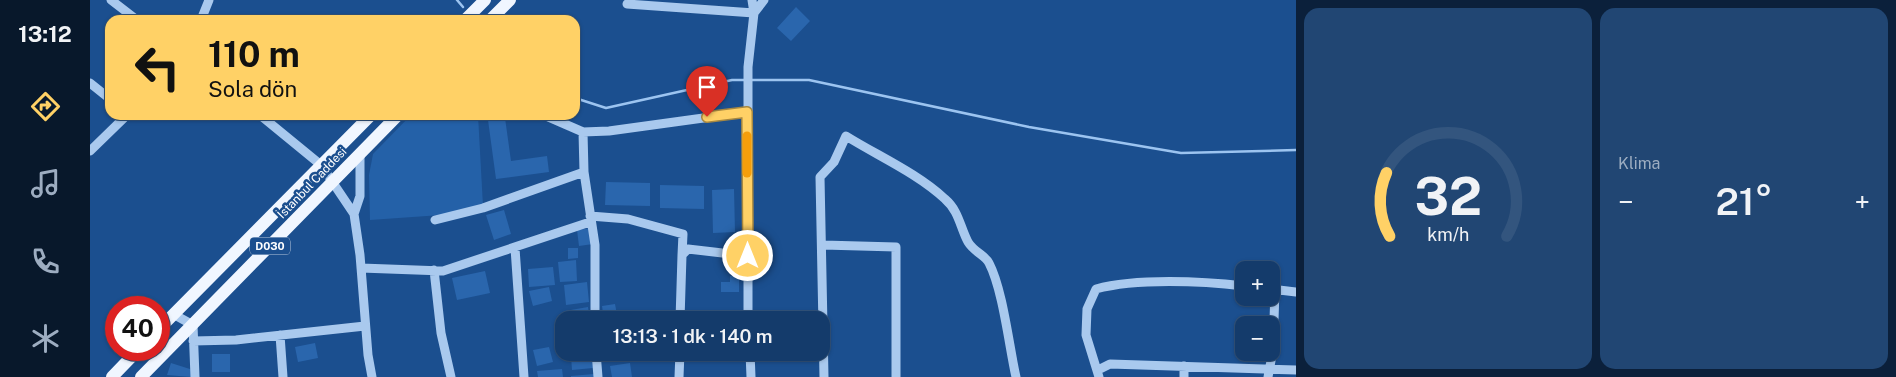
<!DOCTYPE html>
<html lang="tr">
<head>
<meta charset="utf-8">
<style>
  :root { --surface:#143b6b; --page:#214673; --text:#f1f3f6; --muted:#9dadc1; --line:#33557e; --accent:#ffd166 }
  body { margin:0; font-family:"Public Sans",sans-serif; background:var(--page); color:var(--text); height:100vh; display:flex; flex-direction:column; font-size:19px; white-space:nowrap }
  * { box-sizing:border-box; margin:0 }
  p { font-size:16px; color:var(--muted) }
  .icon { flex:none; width:28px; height:28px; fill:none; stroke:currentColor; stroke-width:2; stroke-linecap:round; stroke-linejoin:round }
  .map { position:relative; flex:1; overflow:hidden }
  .side { display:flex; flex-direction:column; gap:8px; padding:8px; background:#0b203b; width:600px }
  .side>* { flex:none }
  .guide { position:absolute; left:15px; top:15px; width:475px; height:105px; border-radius:15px; box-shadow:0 1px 4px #0004,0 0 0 1px var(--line); background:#ffd166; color:#111; overflow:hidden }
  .buttons { position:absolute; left:1145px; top:261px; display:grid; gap:10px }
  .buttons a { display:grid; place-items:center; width:45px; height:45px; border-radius:10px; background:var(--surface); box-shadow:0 1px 4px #0004,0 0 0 1px var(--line); font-size:25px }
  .speed { position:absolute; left:15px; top:296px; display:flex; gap:10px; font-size:25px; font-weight:700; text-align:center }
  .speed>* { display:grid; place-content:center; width:65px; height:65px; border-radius:50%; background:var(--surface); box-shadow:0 1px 4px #0004,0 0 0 1px var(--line); line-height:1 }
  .speed .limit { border:8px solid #d22; background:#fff; color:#111 }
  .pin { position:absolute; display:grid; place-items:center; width:42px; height:42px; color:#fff; margin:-51px -21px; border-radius:50% 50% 50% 0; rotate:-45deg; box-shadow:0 0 5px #0007 }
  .pin .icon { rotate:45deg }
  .me { position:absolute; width:55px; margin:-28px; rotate:0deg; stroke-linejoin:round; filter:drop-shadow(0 0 4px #0008) }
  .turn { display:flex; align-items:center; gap:18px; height:105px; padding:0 20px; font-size:22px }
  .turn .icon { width:65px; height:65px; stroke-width:2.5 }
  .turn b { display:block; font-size:35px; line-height:42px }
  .big { font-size:38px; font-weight:600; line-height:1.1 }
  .side .widget { flex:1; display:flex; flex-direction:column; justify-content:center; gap:8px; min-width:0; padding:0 18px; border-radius:15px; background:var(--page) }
  .side .dial { align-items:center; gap:0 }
  .dial svg { height:130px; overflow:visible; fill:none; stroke:var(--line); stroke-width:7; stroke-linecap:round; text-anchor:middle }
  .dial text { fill:var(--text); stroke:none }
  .heat { display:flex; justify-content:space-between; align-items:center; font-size:28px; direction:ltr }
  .side .tiles { flex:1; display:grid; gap:8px; grid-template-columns:repeat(2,1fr) }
  .trip { position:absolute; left:465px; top:311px; width:275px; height:50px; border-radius:15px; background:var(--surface); box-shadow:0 1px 4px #0004,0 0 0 1px var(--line); font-weight:600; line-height:50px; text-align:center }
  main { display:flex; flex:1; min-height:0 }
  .dock { display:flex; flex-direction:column; width:90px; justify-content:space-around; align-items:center; background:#08182b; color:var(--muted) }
  .dock .icon { width:35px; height:35px }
  .dock .current { color:var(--accent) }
  .dock b { font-size:22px; color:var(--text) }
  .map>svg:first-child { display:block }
  .green { fill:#2461a8 }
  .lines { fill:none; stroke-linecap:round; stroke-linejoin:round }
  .stream { stroke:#9cc4f0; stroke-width:2.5 }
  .building { fill:#2a66ad }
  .minor { stroke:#a9c9ee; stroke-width:9 }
  .major { stroke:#f0f6ff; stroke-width:12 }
  .route-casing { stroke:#a68842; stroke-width:12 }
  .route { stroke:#ffd166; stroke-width:9 }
  .slow { stroke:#f59e0b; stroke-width:9 }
  .labels { text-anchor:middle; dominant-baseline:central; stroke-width:5; stroke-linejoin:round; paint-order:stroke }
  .shield { fill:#1b4f8f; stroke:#bbcadd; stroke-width:1 }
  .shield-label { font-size:11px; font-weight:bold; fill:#fff }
  .street-label { font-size:12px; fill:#fff; stroke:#1b4f8f }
</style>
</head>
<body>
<main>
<nav class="dock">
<b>13:12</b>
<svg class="icon current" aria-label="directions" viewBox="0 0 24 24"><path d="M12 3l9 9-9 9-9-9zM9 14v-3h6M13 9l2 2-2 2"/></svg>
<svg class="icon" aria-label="music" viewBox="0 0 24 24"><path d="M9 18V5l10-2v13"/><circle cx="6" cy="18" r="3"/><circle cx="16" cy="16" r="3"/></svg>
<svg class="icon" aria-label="phone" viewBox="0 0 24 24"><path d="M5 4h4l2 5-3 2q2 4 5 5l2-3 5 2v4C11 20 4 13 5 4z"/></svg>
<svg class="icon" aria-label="climate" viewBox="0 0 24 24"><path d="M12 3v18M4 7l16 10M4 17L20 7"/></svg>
</nav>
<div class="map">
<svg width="1206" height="377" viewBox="0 0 1206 377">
  <rect width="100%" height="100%" fill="#1b4f8f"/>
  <path class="green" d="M321,115H388L393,206L351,215L280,220L279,175L283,154Z"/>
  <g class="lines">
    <path class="stream" d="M367,0L373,7
      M485,98L516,108L642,80H719L939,127L1091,153L1206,150"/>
  </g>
  <path class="building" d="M706,7L720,21L701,41L687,28Z
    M415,118L421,161L457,156L459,172L406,179L398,120Z
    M516,182L560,183V206L515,205Z
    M570,185L614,186V209L570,208Z
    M644,189L645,232L623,233L622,190Z
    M414,210L421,234L404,240L396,215Z
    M501,228L503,244L489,246L487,230Z
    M478,248H488V258L478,259Z
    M486,260L487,281L470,282L468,262Z
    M463,267L465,285L439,287L438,269Z
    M395,271L400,293L367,300L362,278Z
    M640,276H649V292H631V282H640Z
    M497,282L499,302L476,305L474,285Z
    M459,287L462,301L443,306L439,291Z
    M525,304L528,320H514L512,306Z
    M498,307L500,320H477L475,311Z
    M225,343L228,358L208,362L205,347Z
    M459,347L463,362L447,366L443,350Z
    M516,352H534V358L517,359Z
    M122,354H140V372H122Z
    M502,354L503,368L482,370L481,356Z
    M81,363L103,370L101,377L77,375Z
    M540,363L542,377H522L520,366Z
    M472,369L473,377H448L447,371Z
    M504,374L505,377H481V376Z"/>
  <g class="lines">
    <path class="minor" d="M21,0L47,20
      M537,4L664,13L662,0
      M111,20L119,0
      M0,83L20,99
      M170,115L231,165L264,214L270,255L278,355L282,377
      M454,115L493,132L519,131L657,112
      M493,132L494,172L505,245V320
      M0,151L37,115
      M264,214L270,196V154
      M500,216L538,219L593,234L592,255
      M345,220L393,208L494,172
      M733,245L806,247V377
      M425,248L434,377
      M271,268L353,271L500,222
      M344,270L351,333L361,377
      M1181,289L1206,292
      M83,314L103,325L105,377
      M590,320L592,255L598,249L658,256
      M658,320V67L664,13L674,0
      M190,335L193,377
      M103,341L146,340L275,326
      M506,352L508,377
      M660,352L661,377
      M1008,370L1020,364L1206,370
      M589,377L590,352
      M734,377L730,177L744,162L756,136C788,156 827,173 855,199C869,211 870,227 878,242C884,252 896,256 899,263C913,290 919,346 926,377
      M1009,377L996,335L997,309L1006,289C1046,278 1112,281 1154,286
      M1094,377V366
      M1178,377L1183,350L1185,290"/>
    <path class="major" d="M375,20L395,0
      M400,20L420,0
      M69,329L281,115
      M22,377L48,350
      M51,377L308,115"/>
  </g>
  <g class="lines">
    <defs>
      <path id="route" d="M617,117L657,112L658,256"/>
    </defs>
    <use href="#route" class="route-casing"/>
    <use href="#route" class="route"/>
    <path class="slow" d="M657,136V173"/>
  </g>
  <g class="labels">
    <rect class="shield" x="160" y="237.5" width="40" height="17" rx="4"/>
    <g class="shield-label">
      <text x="180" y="246">D030</text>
    </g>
    <g class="street-label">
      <text transform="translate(222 183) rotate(-46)">İstanbul Caddesi</text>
    </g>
  </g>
</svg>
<div class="buttons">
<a>+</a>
<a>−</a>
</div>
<div class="speed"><div class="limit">40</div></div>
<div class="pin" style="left:617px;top:117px;background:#d93025"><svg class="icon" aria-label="arrive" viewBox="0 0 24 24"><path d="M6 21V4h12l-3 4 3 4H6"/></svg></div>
<svg class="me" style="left:658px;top:256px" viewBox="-20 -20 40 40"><circle r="17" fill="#ffd166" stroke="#fff" stroke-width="3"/><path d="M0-11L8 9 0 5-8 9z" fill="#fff"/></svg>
<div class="trip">13:13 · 1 dk · 140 m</div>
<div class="guide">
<div class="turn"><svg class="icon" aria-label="left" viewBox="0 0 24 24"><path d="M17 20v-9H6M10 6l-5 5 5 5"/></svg><div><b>110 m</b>Sola dön</div></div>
</div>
</div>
<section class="side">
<div class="tiles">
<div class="widget dial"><svg viewBox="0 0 100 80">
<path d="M14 69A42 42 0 1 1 86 69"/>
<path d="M14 69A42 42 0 0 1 12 30" stroke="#ffd166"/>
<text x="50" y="56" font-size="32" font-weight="700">32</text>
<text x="50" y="72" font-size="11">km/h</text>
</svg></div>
<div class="widget"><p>Klima</p>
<div class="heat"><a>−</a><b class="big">21°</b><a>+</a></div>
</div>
</div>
</section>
</main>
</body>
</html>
